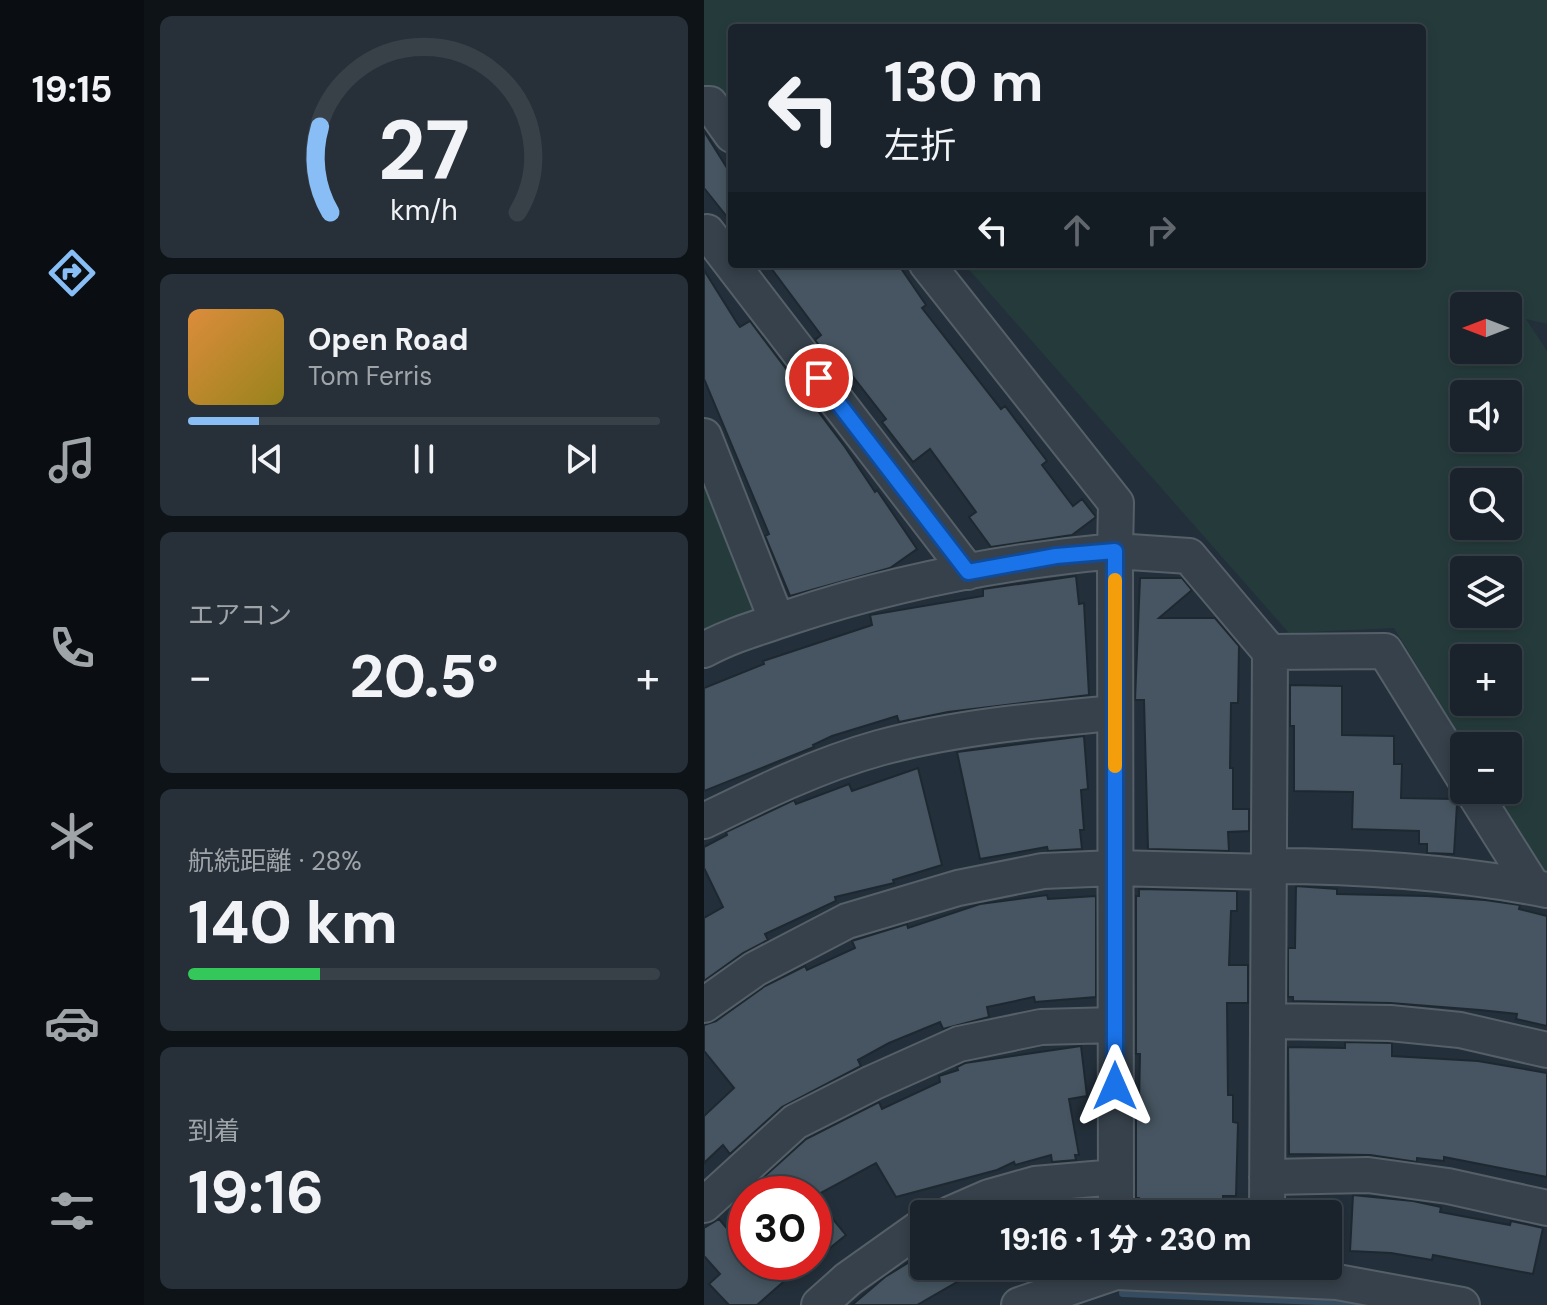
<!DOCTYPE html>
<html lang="ja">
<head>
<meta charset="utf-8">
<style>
  :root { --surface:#1a232c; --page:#272f38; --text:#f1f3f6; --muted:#9fa4a9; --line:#384048; --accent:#88bdf5 }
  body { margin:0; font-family:"DM Sans","Noto Sans JP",sans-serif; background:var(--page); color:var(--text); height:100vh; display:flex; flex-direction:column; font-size:30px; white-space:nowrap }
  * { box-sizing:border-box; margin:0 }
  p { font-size:26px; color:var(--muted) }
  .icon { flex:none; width:44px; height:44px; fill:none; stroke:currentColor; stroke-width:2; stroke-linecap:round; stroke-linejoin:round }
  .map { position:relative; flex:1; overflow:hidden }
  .details { display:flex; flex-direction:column; gap:16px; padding:16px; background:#0e1318; width:560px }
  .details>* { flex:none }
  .top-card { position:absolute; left:24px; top:24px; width:698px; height:244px; border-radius:8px; box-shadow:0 4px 12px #0003,0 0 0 2px var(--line); background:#1a232c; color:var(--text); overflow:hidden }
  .needle { width:52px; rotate:270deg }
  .tools { position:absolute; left:746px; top:292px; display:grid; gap:16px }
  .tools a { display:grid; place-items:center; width:72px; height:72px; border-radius:8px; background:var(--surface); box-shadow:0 4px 12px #0003,0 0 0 2px var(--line); font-size:40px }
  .speed { position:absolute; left:24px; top:1176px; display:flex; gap:16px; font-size:40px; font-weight:700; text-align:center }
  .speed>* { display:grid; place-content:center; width:104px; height:104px; border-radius:50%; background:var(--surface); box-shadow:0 4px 12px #0003,0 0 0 2px var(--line); line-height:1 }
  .speed .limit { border:12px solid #d22; background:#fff; color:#111 }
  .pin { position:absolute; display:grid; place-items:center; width:68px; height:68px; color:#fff; margin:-34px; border:4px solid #fff; border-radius:50%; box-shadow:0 2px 8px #0007 }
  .me { position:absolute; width:88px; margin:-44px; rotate:0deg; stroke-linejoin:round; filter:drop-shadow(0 0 6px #0008) }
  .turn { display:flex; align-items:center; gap:28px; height:168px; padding:0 24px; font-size:36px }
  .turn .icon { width:104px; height:104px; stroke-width:2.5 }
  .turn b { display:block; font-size:56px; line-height:68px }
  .lanes { display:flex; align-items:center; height:76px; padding:0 24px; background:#0003; justify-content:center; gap:40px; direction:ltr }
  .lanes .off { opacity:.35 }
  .big { font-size:60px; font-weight:800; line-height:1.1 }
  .details .widget { flex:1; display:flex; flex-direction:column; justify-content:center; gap:12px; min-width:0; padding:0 28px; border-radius:12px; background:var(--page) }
  .details .dial { align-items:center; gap:0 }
  .dial svg { height:208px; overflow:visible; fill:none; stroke:var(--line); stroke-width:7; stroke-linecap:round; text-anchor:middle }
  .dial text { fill:var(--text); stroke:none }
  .song { display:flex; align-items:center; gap:24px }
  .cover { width:96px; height:96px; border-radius:12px; background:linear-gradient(135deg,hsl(30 70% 55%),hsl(50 70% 35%)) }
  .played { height:8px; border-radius:4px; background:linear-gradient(90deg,var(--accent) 15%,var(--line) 15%) }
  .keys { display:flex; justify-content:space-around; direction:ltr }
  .heat { display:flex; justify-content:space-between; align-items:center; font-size:44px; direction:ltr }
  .charge { height:12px; border-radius:6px; background:linear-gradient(90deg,#34c759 28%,var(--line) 0) }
  .trip { position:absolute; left:206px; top:1200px; width:432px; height:80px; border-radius:8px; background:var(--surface); box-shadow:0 4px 12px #0003,0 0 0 2px var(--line); font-weight:800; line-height:80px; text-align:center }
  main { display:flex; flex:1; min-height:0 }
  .tab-bar { display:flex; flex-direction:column; width:144px; justify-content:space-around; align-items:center; background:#0a0e12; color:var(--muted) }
  .tab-bar .icon { width:56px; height:56px }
  .tab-bar .selected { color:var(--accent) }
  .tab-bar b { font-size:36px; color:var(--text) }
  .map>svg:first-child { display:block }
  .green { fill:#253b3b; fill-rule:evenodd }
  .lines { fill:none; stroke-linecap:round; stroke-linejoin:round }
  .stream { stroke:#364c61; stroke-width:8 }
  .building { fill:#465561; stroke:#1e2831; stroke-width:2 }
  .minor-casing { stroke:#555f68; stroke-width:38 }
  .minor { stroke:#36414b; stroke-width:34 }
  .route-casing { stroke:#114b97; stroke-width:20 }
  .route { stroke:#1a73e8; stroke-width:14 }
  .slow { stroke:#f59e0b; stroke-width:14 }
</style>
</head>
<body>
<main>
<nav class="tab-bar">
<b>19:15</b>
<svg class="icon selected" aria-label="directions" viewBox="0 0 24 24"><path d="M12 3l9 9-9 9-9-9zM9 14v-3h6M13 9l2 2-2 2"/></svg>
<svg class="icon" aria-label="music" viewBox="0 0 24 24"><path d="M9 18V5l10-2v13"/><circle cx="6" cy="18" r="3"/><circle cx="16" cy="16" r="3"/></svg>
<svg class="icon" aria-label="phone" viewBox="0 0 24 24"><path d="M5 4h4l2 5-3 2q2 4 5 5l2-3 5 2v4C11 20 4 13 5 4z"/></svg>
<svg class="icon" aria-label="climate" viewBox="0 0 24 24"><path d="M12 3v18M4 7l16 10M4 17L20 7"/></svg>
<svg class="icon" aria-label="car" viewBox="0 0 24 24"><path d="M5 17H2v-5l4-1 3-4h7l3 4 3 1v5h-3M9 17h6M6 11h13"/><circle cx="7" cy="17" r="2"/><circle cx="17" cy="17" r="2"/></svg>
<svg class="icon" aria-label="filters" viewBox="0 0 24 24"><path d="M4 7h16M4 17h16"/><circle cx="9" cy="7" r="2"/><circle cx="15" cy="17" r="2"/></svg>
</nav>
<section class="details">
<div class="widget dial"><svg viewBox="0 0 100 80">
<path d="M14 69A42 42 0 1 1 86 69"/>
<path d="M14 69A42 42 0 0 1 10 36" stroke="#88bdf5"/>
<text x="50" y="56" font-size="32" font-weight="700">27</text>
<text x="50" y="72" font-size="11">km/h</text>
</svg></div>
<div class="widget">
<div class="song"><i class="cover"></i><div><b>Open Road</b><p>Tom Ferris</p></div></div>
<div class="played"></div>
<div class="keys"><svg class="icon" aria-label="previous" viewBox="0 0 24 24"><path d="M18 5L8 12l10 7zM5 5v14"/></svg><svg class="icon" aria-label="pause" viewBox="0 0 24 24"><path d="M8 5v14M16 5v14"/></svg><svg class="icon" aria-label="next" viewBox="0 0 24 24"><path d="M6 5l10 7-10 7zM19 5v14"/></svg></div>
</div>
<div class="widget"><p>エアコン</p>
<div class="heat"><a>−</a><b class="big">20.5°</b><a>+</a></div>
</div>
<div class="widget"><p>航続距離 · 28%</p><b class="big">140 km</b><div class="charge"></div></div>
<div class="widget"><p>到着</p><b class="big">19:16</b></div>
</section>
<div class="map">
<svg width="843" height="1305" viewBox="0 0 843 1305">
  <rect width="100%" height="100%" fill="#232f3a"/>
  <path class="green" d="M0,0H843V324L822,319L843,351V876L789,790H804V746H762L690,628L585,633L260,264H718V28H28V118L0,94ZM760,306H804V350H760ZM760,394H804V438H760ZM760,482H804V526H760ZM760,570H804V614H760ZM760,658H804V702H760Z
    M0,467L56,607L0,634Z"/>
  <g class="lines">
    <path class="stream" d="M419,1293L662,1303"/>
  </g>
  <path class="building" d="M0,131L28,176V223L0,188Z
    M64,264H194L222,305L218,308L297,409L301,406L343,461L338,465L369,506L378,499L392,517L368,535L287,547L265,517L272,512L226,449L209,462L178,422L182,419L139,364L130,354L125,358L111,340L117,335Z
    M0,270L33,323L36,327L46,321L141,447L171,492L173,490L213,549L186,568L86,596L61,536L65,534L0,379Z
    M372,576L375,604L380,603L385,695L244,712L195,722L193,716L128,736L109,745L110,747L0,791V688L60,664L59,661L168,625L166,615L279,596V589Z
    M436,578H478L488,590L455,618H511L535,646L534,703H527L526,768H529V809H545V831L524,832L525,851L444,849L440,700H431Z
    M586,685L638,686V735L690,736V764H698L697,798L750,799L753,804L750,854L723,853V844H715V831L648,829L649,792L590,791V726H586Z
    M380,736L384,789L377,790L380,830H376L378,849L344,851L343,847L276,859L253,752Z
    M214,768L238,865L189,880L190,883L131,897L132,901L61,934L64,940L39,953L0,981V918L19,907L0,868V847L23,835L22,832L90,800L92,804L145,784L148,791Z
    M592,886L633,889V894L723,896L781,900L816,905L815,909L843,916V1026L812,1019L813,1014L776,1010L686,1003L589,1001V997H584V948H591Z
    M435,889L533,891V911H527L525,965H544V1003H523L524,1095H529V1122L534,1123L532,1196H519V1214H435V1198H432V1102H435L436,1054H432V896H435Z
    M343,895L344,899L392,896V997L331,1002L330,997L283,1007L285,1017L239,1029L236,1022L185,1043L154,1060L157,1066L78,1107L26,1154L19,1145L0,1163V1116L30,1088L0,1051V1025L12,1021L61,986L101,966L103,970L151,948L148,941L151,940L203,924L204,928L276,904Z
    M641,1042L688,1043V1056L774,1061L843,1073V1177L740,1157V1161L713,1158V1162L666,1155L585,1154L584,1047L641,1048Z
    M377,1046L383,1096L365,1099L375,1155H371L372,1160L348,1162L347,1155L311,1165L310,1162L293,1170L192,1197L172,1163L115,1194H58L51,1185L102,1139L175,1102L178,1109L236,1082L235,1076L254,1070L253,1067L261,1063Z
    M649,1195L709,1201L737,1207L736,1212L806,1225L807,1221L839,1228L829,1274L729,1255L728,1260L687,1253L646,1251Z
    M110,1196L142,1235L110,1261Z
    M15,1219L42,1251V1262H51L54,1266L59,1262H102L53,1305H25L5,1284L16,1274L0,1256V1228Z
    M220,1253V1266H281L213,1305H148L181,1277Z"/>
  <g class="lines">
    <defs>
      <path id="minor" d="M0,104H6L28,135
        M3,232L264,572
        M223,264L412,503L411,551L485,556L566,652L563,1214
        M0,436L73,621
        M0,650C27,635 57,627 86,617C191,582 301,561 411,551L412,1214
        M566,652L681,651L760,778
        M768,790L829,887
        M0,821C57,793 114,765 175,748C252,727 332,720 411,713
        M565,866C659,866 751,872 843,890
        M0,1005L51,969L143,921L254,888L339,871L411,868L565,872
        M564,1021L686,1023L756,1030L843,1050
        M563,1177L664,1175L744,1186L843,1208
        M0,1205L91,1122L168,1083L255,1044L337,1027L411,1025
        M246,1214L285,1197L331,1184L412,1177
        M115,1305L144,1279L220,1225
        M315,1305L412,1272L633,1282L758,1305"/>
    </defs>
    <use href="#minor" class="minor-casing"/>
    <use href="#minor" class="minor"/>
  </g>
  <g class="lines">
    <defs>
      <path id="route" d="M115,378L264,572L352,556L411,551V1086"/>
    </defs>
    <use href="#route" class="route-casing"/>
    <use href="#route" class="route"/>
    <path class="slow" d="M411,580V766"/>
  </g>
</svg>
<div class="tools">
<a><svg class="needle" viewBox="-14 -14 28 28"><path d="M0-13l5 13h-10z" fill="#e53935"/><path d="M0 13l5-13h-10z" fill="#9fa4a9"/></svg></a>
<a><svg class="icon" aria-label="sound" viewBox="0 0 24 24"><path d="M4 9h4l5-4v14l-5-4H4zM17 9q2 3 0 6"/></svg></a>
<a><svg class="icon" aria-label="search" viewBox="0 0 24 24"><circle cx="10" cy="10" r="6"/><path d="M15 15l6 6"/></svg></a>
<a><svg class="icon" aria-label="layers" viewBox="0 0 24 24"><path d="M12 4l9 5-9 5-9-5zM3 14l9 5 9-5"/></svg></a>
<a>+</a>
<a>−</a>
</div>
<div class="speed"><div class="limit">30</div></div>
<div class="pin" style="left:115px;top:378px;background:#d93025"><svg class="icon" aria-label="arrive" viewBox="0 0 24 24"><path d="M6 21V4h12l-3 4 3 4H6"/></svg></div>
<svg class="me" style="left:411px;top:1086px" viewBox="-20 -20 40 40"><path d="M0-17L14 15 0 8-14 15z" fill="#1a73e8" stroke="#fff" stroke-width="4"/></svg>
<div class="trip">19:16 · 1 分 · 230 m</div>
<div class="top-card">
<div class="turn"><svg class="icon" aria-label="left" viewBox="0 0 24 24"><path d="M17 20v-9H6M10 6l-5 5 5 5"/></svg><div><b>130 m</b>左折</div></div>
<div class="lanes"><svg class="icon" aria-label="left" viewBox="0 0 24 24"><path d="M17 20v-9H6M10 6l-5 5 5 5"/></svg><svg class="icon off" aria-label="ahead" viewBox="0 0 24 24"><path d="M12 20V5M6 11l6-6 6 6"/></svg><svg class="icon off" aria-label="right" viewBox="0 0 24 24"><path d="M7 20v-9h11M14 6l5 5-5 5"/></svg></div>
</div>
</div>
</main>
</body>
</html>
